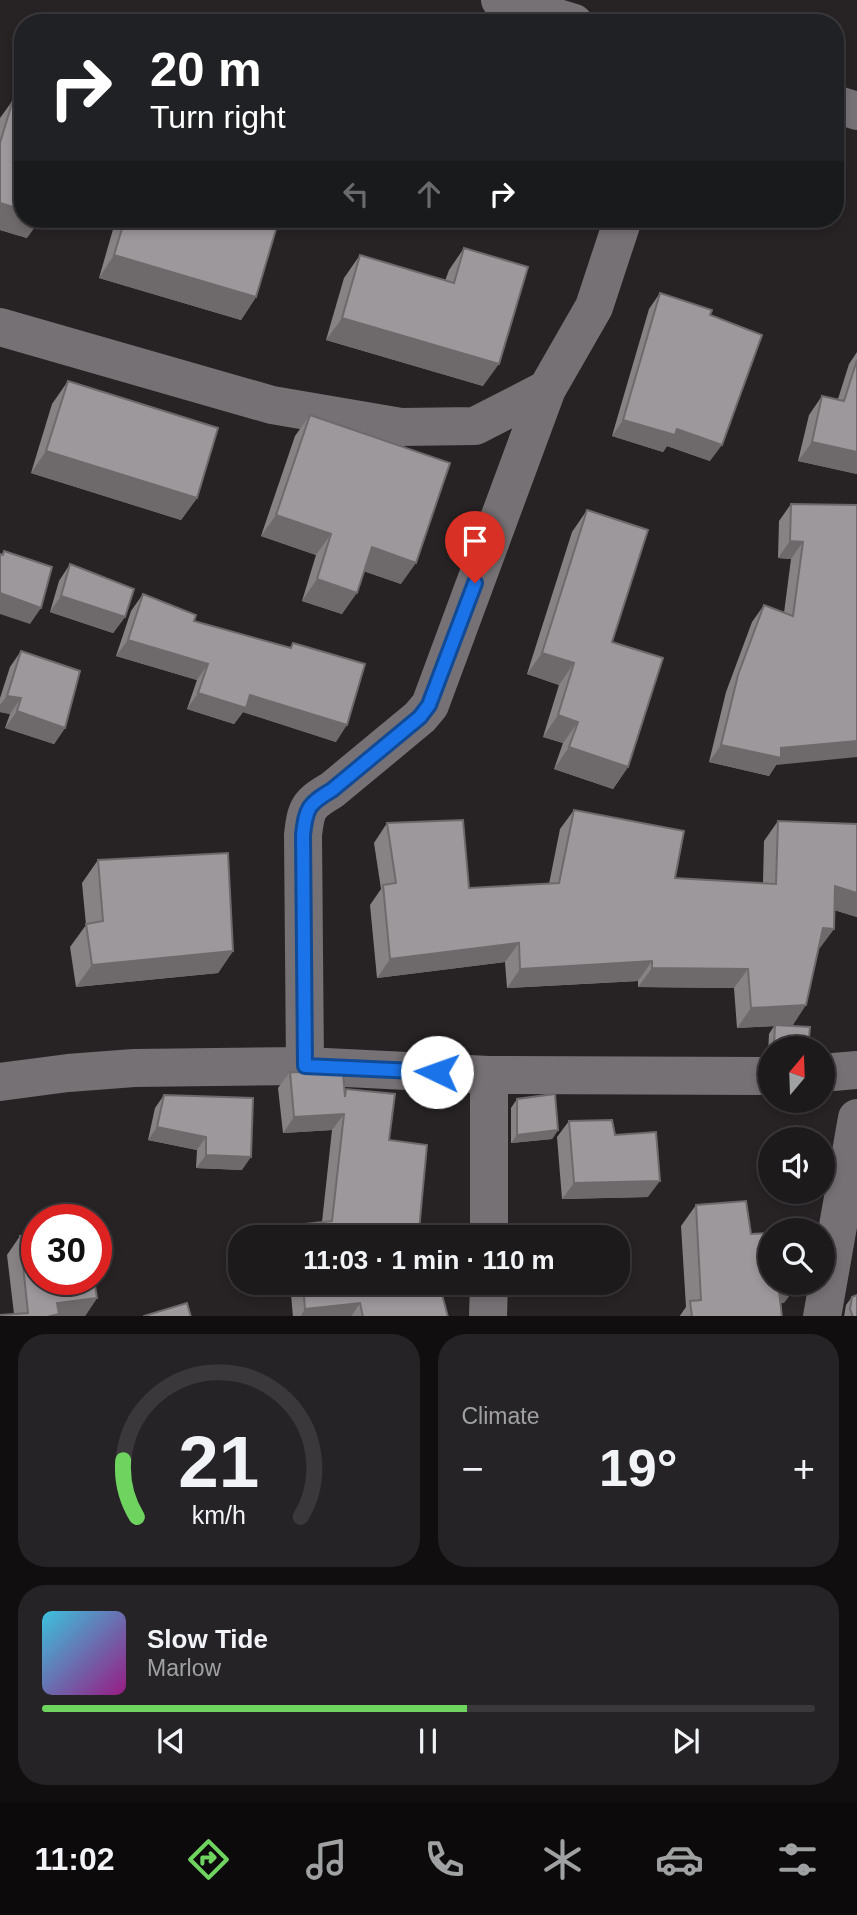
<!DOCTYPE html>
<html lang="en">
<head>
<meta charset="utf-8">
<style>
  :root { --surface:#1d1a1c; --page:#252325; --text:#f1f3f6; --muted:#a0a1a3; --line:#3b383b; --accent:#6fd360 }
  body { margin:0; font-family:Arial,sans-serif; background:var(--page); color:var(--text); height:100vh; display:flex; flex-direction:column; font-size:26px; white-space:nowrap }
  * { box-sizing:border-box; margin:0 }
  p { font-size:23px; color:var(--muted) }
  .icon { flex:none; width:38px; height:38px; fill:none; stroke:currentColor; stroke-width:2; stroke-linecap:round; stroke-linejoin:round }
  .map { position:relative; height:1316px; overflow:hidden }
  .panel { display:flex; flex-direction:column; gap:18px; padding:18px; background:#100e0f; flex:1 }
  .panel>* { flex:none }
  .hud { position:absolute; left:14px; top:14px; width:830px; height:214px; border-radius:28px; box-shadow:0 4px 10px #0003,0 0 0 2px var(--line); background:#202124; color:#fff; overflow:hidden }
  .needle { width:46px; rotate:19deg }
  .controls { position:absolute; left:758px; top:1036px; display:grid; gap:14px }
  .controls a { display:grid; place-items:center; width:77px; height:77px; border-radius:50%; background:var(--surface); box-shadow:0 4px 10px #0003,0 0 0 2px var(--line); font-size:35px }
  .speed { position:absolute; left:21px; top:1204px; display:flex; gap:14px; font-size:35px; font-weight:700; text-align:center }
  .speed>* { display:grid; place-content:center; width:91px; height:91px; border-radius:50%; background:var(--surface); box-shadow:0 4px 10px #0003,0 0 0 2px var(--line); line-height:1 }
  .speed .limit { border:10px solid #d22; background:#fff; color:#111 }
  .pin { position:absolute; display:grid; place-items:center; width:60px; height:60px; color:#fff; margin:-72px -30px; border-radius:50% 50% 50% 0; rotate:-45deg; box-shadow:0 0 7px #0007 }
  .pin .icon { rotate:45deg }
  .me { position:absolute; width:77px; margin:-38px; rotate:273deg; stroke-linejoin:round; filter:drop-shadow(0 0 5px #0008) }
  .turn { display:flex; align-items:center; gap:24px; height:147px; padding:0 21px; font-size:32px }
  .turn .icon { width:91px; height:91px; stroke-width:2.5 }
  .turn b { display:block; font-size:49px; line-height:60px }
  .lanes { display:flex; align-items:center; height:66px; padding:0 21px; background:#0003; justify-content:center; gap:35px; direction:ltr }
  .lanes .off { opacity:.35 }
  .big { font-size:52px; font-weight:700; line-height:1.1 }
  .panel .card { flex:1; display:flex; flex-direction:column; justify-content:center; gap:10px; min-width:0; padding:0 24px; border-radius:28px; background:var(--page) }
  .panel .dial { align-items:center; gap:0 }
  .dial svg { height:182px; overflow:visible; fill:none; stroke:var(--line); stroke-width:7; stroke-linecap:round; text-anchor:middle }
  .dial text { fill:var(--text); stroke:none }
  .song { display:flex; align-items:center; gap:21px }
  .cover { width:84px; height:84px; border-radius:10px; background:linear-gradient(135deg,hsl(190 70% 55%),hsl(310 70% 35%)) }
  .played { height:7px; border-radius:4px; background:linear-gradient(90deg,var(--accent) 55%,var(--line) 55%) }
  .keys { display:flex; justify-content:space-around; direction:ltr }
  .heat { display:flex; justify-content:space-between; align-items:center; font-size:38px; direction:ltr }
  .panel .tiles { flex:1; display:grid; gap:18px; grid-template-columns:1fr 1fr }
  .card:last-child { grid-column:span 2 }
  .trip { position:absolute; left:228px; top:1225px; width:402px; height:70px; border-radius:28px; background:var(--surface); box-shadow:0 4px 10px #0003,0 0 0 2px var(--line); font-weight:700; line-height:70px; text-align:center }
  .dock { display:flex; height:112px; justify-content:space-around; align-items:center; background:#0c0a0b; color:var(--muted) }
  .dock .icon { width:49px; height:49px }
  .dock .current { color:var(--accent) }
  .dock b { font-size:32px; color:var(--text) }
  .map>svg:first-child { display:block }
  .lines { fill:none; stroke-linecap:round; stroke-linejoin:round }
  .minor { stroke:#767174; stroke-width:38 }
  .wall { fill:#878385 }
  .shaded-wall { fill:#6e6a6c }
  .building { fill:#9d989b; stroke:#6e6a6c; stroke-width:2 }
  .route-casing { stroke:#114b97; stroke-width:18 }
  .route { stroke:#1a73e8; stroke-width:12 }
</style>
</head>
<body>
<div class="map">
<svg width="857" height="1317" viewBox="0 0 857 1317">
  <rect width="100%" height="100%" fill="#272325"/>
  <g class="lines">
    <path class="minor" d="M500,0L574,23
      M835,104L857,111
      M0,327L272,405L401,427L475,426L547,389L594,307L623,219
      M305,1066L303,835C306,808 308,804 332,790L420,717L430,705L547,389
      M822,1073L857,1070
      M0,1082L68,1073L134,1068L305,1066L489,1075L770,1076
      M489,1237V1075
      M488,1317L489,1283
      M822,1317L857,1118"/>
  </g>
  <path class="wall" d="M13,100L27,238L0,230V118Z
    M116,219H251L256,297L241,320L99,278Z
    M464,248L483,386L326,340L344,278L360,255L445,281L449,270Z
    M660,293L710,315V461L667,446L663,452L612,436L649,309Z
    M857,352V474L798,461L809,415L822,396L838,399L849,364Z
    M68,381L197,498L181,520L31,473L52,404Z
    M310,415L401,584L364,571L342,614L302,601L316,555L261,536L295,436Z
    M791,504L857,505L776,765L769,776L709,762L726,692L752,622L764,605L784,613L791,559L778,558L779,521Z
    M587,510L612,642L628,767L613,789L554,769L563,743L543,737L559,685L527,674L572,532Z
    M70,564L125,617L113,633L50,612L59,581Z
    M143,594L194,621L290,648L293,643L336,742L243,712L234,724L187,709L197,680L116,656L131,611Z
    M21,651L65,728L54,744L5,728L10,714L0,712V698L10,667Z
    M574,810L675,878L763,883L764,841L778,821L857,824V917L834,910V929L819,948L793,1025L779,1026L808,1048H770V1055L768,1054L769,1034L774,1026L737,1028L734,988L638,987V981L507,988L505,962L377,978L370,905L381,889L374,843L387,823L469,888L549,884L560,829Z
    M98,860L233,951L218,973L76,987L70,947L86,925L82,883Z
    M290,1072L345,1091L346,1089L389,1140L419,1230L437,1237H288L297,1225L322,1222L332,1130L283,1133L278,1088Z
    M164,1095L242,1170L196,1168L197,1150L148,1140L155,1108Z
    M517,1099L558,1130L552,1139L511,1143V1108Z
    M569,1121L615,1135L648,1197L562,1199L557,1137Z
    M696,1205L751,1234L784,1303H781L782,1317H679L686,1307L681,1226Z
    M20,1236L97,1298L85,1316L14,1314L7,1255Z
    M290,1283H445L446,1286L441,1293L448,1317H293Z
    M852,1297L857,1317H844L846,1305Z"/>
  <path class="shaded-wall" d="M0,203L23,210V219H41L27,238L0,230Z
    M114,255L256,297L241,320L99,278Z
    M342,318L499,364L483,386L326,340Z
    M623,420L677,429L722,445L710,461L667,446L663,452L612,436Z
    M812,442L857,452V474L798,461Z
    M46,451L197,498L181,520L31,473Z
    M276,515L331,534L316,555L261,536Z
    M790,541L803,542L791,559L778,558Z
    M372,547L416,563L401,584L357,569Z
    M317,579L357,593L342,614L302,601Z
    M0,593L41,608L30,624L0,614Z
    M61,596L125,617L113,633L50,612Z
    M128,640L208,664L197,680L116,656Z
    M542,653L574,663L559,685L527,674Z
    M198,693L250,695L347,725L336,742L243,712L234,724L187,709Z
    M7,696L21,698L10,714L0,712V705Z
    M17,711L65,728L54,744L5,728Z
    M558,715L578,722L563,743L543,737Z
    M857,741V757L776,765L769,776L709,762L721,745L781,748Z
    M569,747L628,767L613,789L554,769Z
    M835,886L857,893V917L821,906Z
    M823,928L834,929L820,948H810Z
    M519,943L505,962L377,978L390,959Z
    M233,951L218,973L76,987L92,965Z
    M652,961L638,981L507,988L520,969Z
    M652,968L748,969L734,988L638,987Z
    M806,1005L793,1025L737,1028L751,1008Z
    M344,1114L332,1130L283,1133L294,1117Z
    M157,1127L206,1137L197,1150L148,1140Z
    M558,1130L552,1139L511,1143L517,1135Z
    M206,1155L251,1157L242,1170L196,1168Z
    M660,1181L648,1197L562,1199L574,1183Z
    M778,1283H799L784,1303L763,1304Z
    M97,1298L85,1316L47,1317L57,1303Z
    M360,1303L351,1317H300L305,1309Z"/>
  <path class="building" d="M13,100L23,103V210L0,203V143Z
    M125,219H251L277,226L256,297L114,255Z
    M464,248L528,267L499,364L342,318L360,255L454,283Z
    M660,293L712,310L710,315L762,335L722,445L677,429L675,435L623,420Z
    M857,360V452L812,442L822,396L844,401Z
    M68,381L218,428L197,498L46,451Z
    M310,415L450,463L416,563L372,547L357,593L317,579L331,534L276,515Z
    M791,504L857,505V741L781,748V758L721,745L738,675L764,605L793,616L803,542L790,541Z
    M587,510L648,530L612,642L663,658L628,767L569,747L578,722L558,715L574,663L542,653Z
    M4,551L52,567L41,608L0,593V554L3,555Z
    M70,564L134,589L125,617L61,596Z
    M143,594L196,615L194,621L291,648L293,643L365,664L347,725L250,695L246,708L198,693L208,664L128,640Z
    M21,651L80,671L65,728L17,711L21,698L7,696Z
    M574,810L684,831L675,878L776,884L778,821L857,824V893L835,886L834,929L823,928L806,1005L751,1008L748,969L652,968V961L520,969L519,943L390,959L383,885L396,883L387,823L463,820L469,888L559,883Z
    M228,853L233,951L92,965L86,924L103,921L98,860Z
    M775,1025L810,1027L808,1048H784L774,1046Z
    M290,1072L343,1073L345,1097L346,1089L395,1094L389,1140L427,1145L419,1230L435,1228L437,1237H298L297,1225L332,1221L344,1114L294,1117Z
    M555,1094L558,1130L517,1135V1099Z
    M164,1095L253,1098L251,1157L206,1155V1137L157,1127Z
    M612,1120L615,1135L656,1132L660,1181L574,1183L569,1121Z
    M746,1201L751,1234L770,1233V1283H778L782,1317H692L690,1301L701,1300L696,1205Z
    M37,1235V1279H94L97,1298L57,1303L59,1314L47,1317H0V1315L28,1313L20,1236Z
    M303,1283H445L446,1286L440,1287L448,1317H363L360,1303L305,1309Z
    M857,1295V1317H853L850,1309L852,1297Z
    M187,1303L191,1317H144V1316Z"/>
  <g class="lines">
    <defs>
      <path id="route" d="M437,1072L305,1066L303,835C306,808 308,804 332,790L420,717L429,705L475,583"/>
    </defs>
    <use href="#route" class="route-casing"/>
    <use href="#route" class="route"/>
  </g>
</svg>
<div class="controls">
<a><svg class="needle" viewBox="-14 -14 28 28"><path d="M0-13l5 13h-10z" fill="#e53935"/><path d="M0 13l5-13h-10z" fill="#a0a1a3"/></svg></a>
<a><svg class="icon" aria-label="sound" viewBox="0 0 24 24"><path d="M4 9h4l5-4v14l-5-4H4zM17 9q2 3 0 6"/></svg></a>
<a><svg class="icon" aria-label="search" viewBox="0 0 24 24"><circle cx="10" cy="10" r="6"/><path d="M15 15l6 6"/></svg></a>
</div>
<div class="speed"><div class="limit">30</div></div>
<div class="pin" style="left:475px;top:583px;background:#d93025"><svg class="icon" aria-label="arrive" viewBox="0 0 24 24"><path d="M6 21V4h12l-3 4 3 4H6"/></svg></div>
<svg class="me" style="left:437px;top:1072px" viewBox="-20 -20 40 40"><circle r="19" fill="#fff"/><path d="M0-13L10 11 0 6-10 11z" fill="#1a73e8"/></svg>
<div class="trip">11:03 · 1 min · 110 m</div>
<div class="hud">
<div class="turn"><svg class="icon" aria-label="right" viewBox="0 0 24 24"><path d="M7 20v-9h11M14 6l5 5-5 5"/></svg><div><b>20 m</b>Turn right</div></div>
<div class="lanes"><svg class="icon off" aria-label="left" viewBox="0 0 24 24"><path d="M17 20v-9H6M10 6l-5 5 5 5"/></svg><svg class="icon off" aria-label="ahead" viewBox="0 0 24 24"><path d="M12 20V5M6 11l6-6 6 6"/></svg><svg class="icon" aria-label="right" viewBox="0 0 24 24"><path d="M7 20v-9h11M14 6l5 5-5 5"/></svg></div>
</div>
</div>
<section class="panel">
<div class="tiles">
<div class="card dial"><svg viewBox="0 0 100 80">
<path d="M14 69A42 42 0 1 1 86 69"/>
<path d="M14 69A42 42 0 0 1 8 44" stroke="#6fd360"/>
<text x="50" y="56" font-size="32" font-weight="700">21</text>
<text x="50" y="72" font-size="11">km/h</text>
</svg></div>
<div class="card"><p>Climate</p>
<div class="heat"><a>−</a><b class="big">19°</b><a>+</a></div>
</div>
<div class="card">
<div class="song"><i class="cover"></i><div><b>Slow Tide</b><p>Marlow</p></div></div>
<div class="played"></div>
<div class="keys"><svg class="icon" aria-label="previous" viewBox="0 0 24 24"><path d="M18 5L8 12l10 7zM5 5v14"/></svg><svg class="icon" aria-label="pause" viewBox="0 0 24 24"><path d="M8 5v14M16 5v14"/></svg><svg class="icon" aria-label="next" viewBox="0 0 24 24"><path d="M6 5l10 7-10 7zM19 5v14"/></svg></div>
</div>
</div>
</section>
<nav class="dock">
<b>11:02</b>
<svg class="icon current" aria-label="directions" viewBox="0 0 24 24"><path d="M12 3l9 9-9 9-9-9zM9 14v-3h6M13 9l2 2-2 2"/></svg>
<svg class="icon" aria-label="music" viewBox="0 0 24 24"><path d="M9 18V5l10-2v13"/><circle cx="6" cy="18" r="3"/><circle cx="16" cy="16" r="3"/></svg>
<svg class="icon" aria-label="phone" viewBox="0 0 24 24"><path d="M5 4h4l2 5-3 2q2 4 5 5l2-3 5 2v4C11 20 4 13 5 4z"/></svg>
<svg class="icon" aria-label="climate" viewBox="0 0 24 24"><path d="M12 3v18M4 7l16 10M4 17L20 7"/></svg>
<svg class="icon" aria-label="car" viewBox="0 0 24 24"><path d="M5 17H2v-5l4-1 3-4h7l3 4 3 1v5h-3M9 17h6M6 11h13"/><circle cx="7" cy="17" r="2"/><circle cx="17" cy="17" r="2"/></svg>
<svg class="icon" aria-label="filters" viewBox="0 0 24 24"><path d="M4 7h16M4 17h16"/><circle cx="9" cy="7" r="2"/><circle cx="15" cy="17" r="2"/></svg>
</nav>
</body>
</html>
